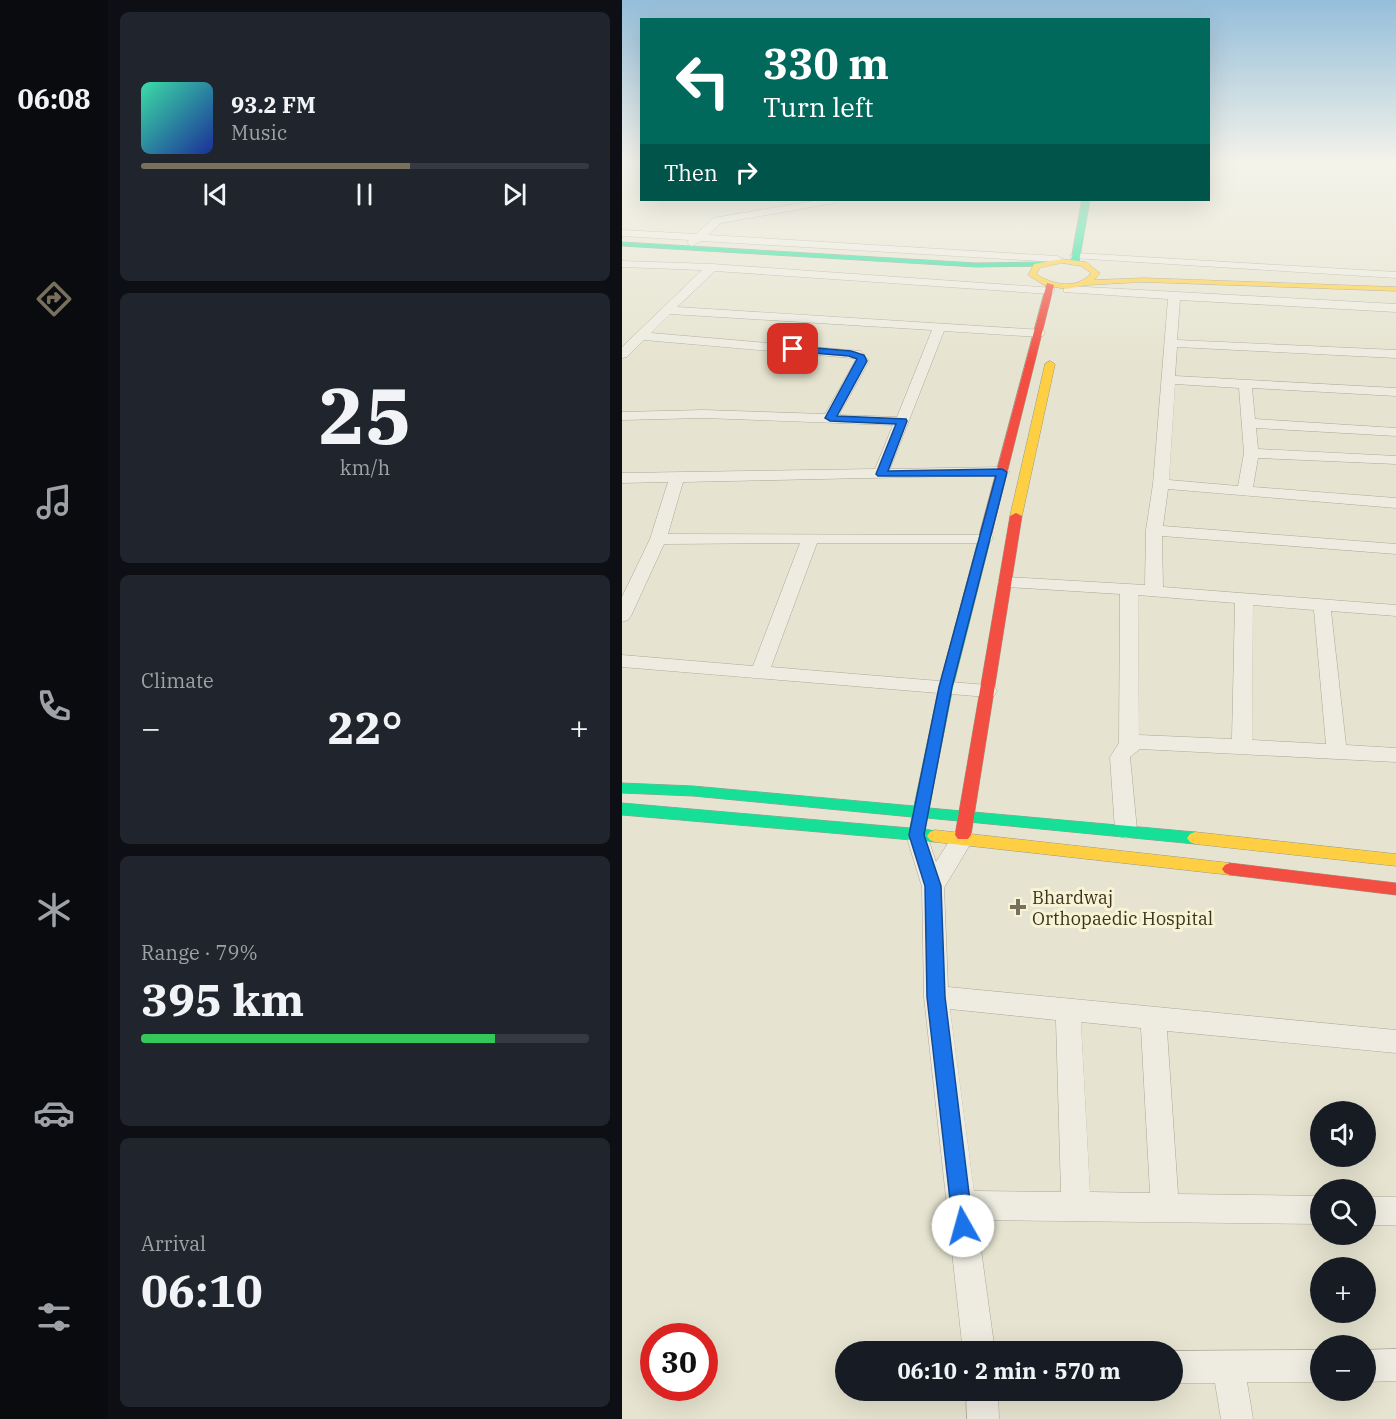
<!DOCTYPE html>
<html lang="en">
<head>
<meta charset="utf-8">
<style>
  :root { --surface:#171b24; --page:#20242c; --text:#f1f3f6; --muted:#9ea1a6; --line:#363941; --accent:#78705d }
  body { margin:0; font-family:"IBM Plex Serif",serif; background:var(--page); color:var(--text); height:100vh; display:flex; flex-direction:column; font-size:22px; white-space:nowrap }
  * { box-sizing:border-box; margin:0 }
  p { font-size:20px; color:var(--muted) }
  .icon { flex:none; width:33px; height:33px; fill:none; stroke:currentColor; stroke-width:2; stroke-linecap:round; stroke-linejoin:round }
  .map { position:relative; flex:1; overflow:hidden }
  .details { display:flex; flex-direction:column; gap:12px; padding:12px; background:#0d0f14; width:514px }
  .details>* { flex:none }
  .banner { position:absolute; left:18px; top:18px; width:570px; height:183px; border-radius:0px; box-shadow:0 6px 24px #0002; background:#00695c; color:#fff; overflow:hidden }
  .fabs { position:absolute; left:688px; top:1101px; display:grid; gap:12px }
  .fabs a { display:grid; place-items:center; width:66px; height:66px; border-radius:50%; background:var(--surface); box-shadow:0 6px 24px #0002; font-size:30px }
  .speed { position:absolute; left:18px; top:1323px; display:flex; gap:12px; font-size:30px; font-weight:700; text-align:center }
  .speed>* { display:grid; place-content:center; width:78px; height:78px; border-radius:50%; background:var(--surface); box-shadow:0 6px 24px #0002; line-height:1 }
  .speed .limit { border:9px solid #d22; background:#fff; color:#111 }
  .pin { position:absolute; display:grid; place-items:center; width:51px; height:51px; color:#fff; margin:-26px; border-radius:12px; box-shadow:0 3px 9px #0006 }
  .me { position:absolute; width:66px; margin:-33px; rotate:353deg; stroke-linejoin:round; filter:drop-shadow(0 0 4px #0008) }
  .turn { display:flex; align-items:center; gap:21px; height:126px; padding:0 24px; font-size:27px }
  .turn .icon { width:78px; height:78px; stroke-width:2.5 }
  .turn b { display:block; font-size:42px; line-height:51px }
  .then { display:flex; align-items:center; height:57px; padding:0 24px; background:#0003; gap:12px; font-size:22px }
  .big { font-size:45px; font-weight:700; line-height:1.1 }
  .details .card { flex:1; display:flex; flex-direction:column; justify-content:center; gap:9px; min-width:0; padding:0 21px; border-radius:9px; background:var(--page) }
  .details .dial { align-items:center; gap:0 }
  .dial b { font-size:78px; line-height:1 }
  .song { display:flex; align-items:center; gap:18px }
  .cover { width:72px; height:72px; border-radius:9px; background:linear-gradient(135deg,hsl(160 70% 55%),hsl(230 70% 35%)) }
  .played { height:6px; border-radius:3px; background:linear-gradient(90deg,var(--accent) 60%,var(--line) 60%) }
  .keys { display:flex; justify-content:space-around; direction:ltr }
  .heat { display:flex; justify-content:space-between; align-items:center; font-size:33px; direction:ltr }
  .charge { height:9px; border-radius:4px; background:linear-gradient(90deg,#34c759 79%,var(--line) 0) }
  .trip { position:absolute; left:213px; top:1341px; width:348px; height:60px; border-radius:30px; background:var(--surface); box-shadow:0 6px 24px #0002; font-weight:700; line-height:60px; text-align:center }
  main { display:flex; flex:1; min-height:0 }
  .dock { display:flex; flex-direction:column; width:108px; justify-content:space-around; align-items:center; background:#090b0e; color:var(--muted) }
  .dock .icon { width:42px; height:42px }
  .dock .selected { color:var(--accent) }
  .dock b { font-size:27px; color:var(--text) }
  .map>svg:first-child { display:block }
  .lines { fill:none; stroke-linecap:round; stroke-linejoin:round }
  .street-casing { stroke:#aca898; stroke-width:1 }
  .fast-casing { stroke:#9b9888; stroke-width:1 }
  .slow-casing { stroke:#9b9888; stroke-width:1 }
  .jam-casing { stroke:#9b9888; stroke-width:1 }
  .street { fill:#eeece1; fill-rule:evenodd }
  .fast { fill:#16e098; fill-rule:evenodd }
  .slow { fill:#ffcf43; fill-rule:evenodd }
  .jam { fill:#f24e42; fill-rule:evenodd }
  .route { fill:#1a73e8; stroke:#114b97; stroke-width:1.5 }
  .poi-dot { fill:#78705d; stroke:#f7f4d6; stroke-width:2 }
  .labels { text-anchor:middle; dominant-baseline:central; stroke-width:6; stroke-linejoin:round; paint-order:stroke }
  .poi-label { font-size:18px; fill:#3c321f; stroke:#f7f4d6; text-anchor:start }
</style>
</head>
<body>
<main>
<nav class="dock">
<b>06:08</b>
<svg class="icon selected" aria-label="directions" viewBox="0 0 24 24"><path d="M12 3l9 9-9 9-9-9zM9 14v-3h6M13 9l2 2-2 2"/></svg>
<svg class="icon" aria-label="music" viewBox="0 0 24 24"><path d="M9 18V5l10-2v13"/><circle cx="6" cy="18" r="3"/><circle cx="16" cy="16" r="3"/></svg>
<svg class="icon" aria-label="phone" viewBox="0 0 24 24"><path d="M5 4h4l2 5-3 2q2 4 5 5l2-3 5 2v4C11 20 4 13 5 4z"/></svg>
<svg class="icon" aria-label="climate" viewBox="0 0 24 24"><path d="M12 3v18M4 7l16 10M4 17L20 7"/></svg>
<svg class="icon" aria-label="car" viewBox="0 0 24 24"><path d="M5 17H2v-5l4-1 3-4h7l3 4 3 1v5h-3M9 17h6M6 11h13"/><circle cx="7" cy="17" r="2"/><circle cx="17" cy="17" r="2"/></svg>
<svg class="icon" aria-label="filters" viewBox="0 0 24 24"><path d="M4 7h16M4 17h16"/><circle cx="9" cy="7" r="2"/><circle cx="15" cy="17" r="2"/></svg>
</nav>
<section class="details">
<div class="card">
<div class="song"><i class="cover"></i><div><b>93.2 FM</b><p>Music</p></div></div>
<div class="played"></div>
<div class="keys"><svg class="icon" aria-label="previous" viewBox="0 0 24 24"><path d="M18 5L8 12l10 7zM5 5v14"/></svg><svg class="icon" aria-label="pause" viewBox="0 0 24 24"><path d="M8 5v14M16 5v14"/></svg><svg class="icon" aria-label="next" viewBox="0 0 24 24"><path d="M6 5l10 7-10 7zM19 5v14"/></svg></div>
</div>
<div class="card dial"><b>25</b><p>km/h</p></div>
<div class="card"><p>Climate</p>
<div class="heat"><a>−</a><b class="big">22°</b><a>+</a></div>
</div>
<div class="card"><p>Range · 79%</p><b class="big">395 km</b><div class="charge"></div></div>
<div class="card"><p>Arrival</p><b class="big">06:10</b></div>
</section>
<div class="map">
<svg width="774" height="1419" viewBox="0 0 774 1419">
  <rect width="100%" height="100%" fill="#e6e4d0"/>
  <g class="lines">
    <defs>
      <path id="street" d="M197,200H217L212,203L99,223L86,235L435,256L441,259L435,262L79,241L70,246L65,243L67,240L0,236V230L74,234L92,218Z
        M454,253L774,272V278L450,258L448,256Z
        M0,261L90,264L432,288V292L428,294L93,271L55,307L421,330L423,333L421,336L417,337L322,331L268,469L380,467L388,472L385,475L61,482L46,534L369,535L371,538L369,541L363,543H195L149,667L365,685L372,686L375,691L372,696L365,697L0,667V655L131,666L178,543L42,544L9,616L6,620L0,622V597L28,539L46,482L0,483V473L253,469L271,425L82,418L0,420V412L82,410L203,414L233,361L230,358L22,340L5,357L0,358V347L80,270L0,267ZM48,314L310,330L275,417L217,415L247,361L239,351L29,333Z
        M446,286L774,304V312L558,300L555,340L774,350V358L555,347L553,376L774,388V396L630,388L633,419L774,428V436L634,428L636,449L774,456V464L636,458L631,487L774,498V508L546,489L541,526L774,544V554L540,536L541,587L774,605V616L709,611L724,745L774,748V762L518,749L508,757L515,830L512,836L504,838L496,836L493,830L488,757L497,743L498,594L385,587L379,586L376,582L379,578L385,577L523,585L524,530L531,484L546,299L442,292V288ZM553,384L617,388L622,453L616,486L547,480ZM516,595L613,603L610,739L517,735ZM631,605L692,610L704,744L630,740Z
        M295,827L303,829L314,862L333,832L341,830L349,832L352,838L322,888L326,987L774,1030V1053L545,1031L556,1194L699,1196V1224L355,1220L373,1352H341L302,997L300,887L284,835L287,829ZM328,1009L434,1020L439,1192L352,1191ZM459,1022L519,1028L528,1193L468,1192Z
        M744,1197H774V1225H744Z
        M774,1349V1381L744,1382V1350Z
        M699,1350V1382H625L631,1419H599L593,1383H550V1351Z
        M344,1390H376L377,1419H345Z"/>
      <path id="fast" d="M460,200H468L457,262L453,264L449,262Z
        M0,242L354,263L420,262L424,264L420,266L354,267L0,246Z
        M364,530L370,533L331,687L307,808L573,832L578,834L581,838L578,842L573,844L305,818L303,829L318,832L321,836L318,840L313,842L0,815V803L288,828L290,817L71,796L0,793V783L71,786L292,806L317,687L358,533Z"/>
      <path id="slow" d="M440,259L464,262L478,273L472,280L521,278L774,287V291L521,282L465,285L444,289L422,285L406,275L412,264ZM440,263L459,266L469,273C455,290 431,285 414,274L418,268Z
        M428,361L433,364L400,516L394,519L388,516L423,364Z
        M313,830L608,863L613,865L616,869L613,873L608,875L313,842L308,840L305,836L308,832Z
        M573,832L774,854V866L573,844L568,842L565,838L568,834Z"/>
      <path id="jam" d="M425,283L432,285L370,533L368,535H360L358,533Z
        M394,513L400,516L349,835L346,839H336L333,835L388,516Z
        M608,863L774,883V895L608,875L603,873L600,869L603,865Z"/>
    </defs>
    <use href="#street" class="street-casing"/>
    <use href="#fast" class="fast-casing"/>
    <use href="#slow" class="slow-casing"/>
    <use href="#jam" class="jam-casing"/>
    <use href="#street" class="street"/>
    <use href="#fast" class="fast"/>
    <use href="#slow" class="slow"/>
    <use href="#jam" class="jam"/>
  </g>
  <linearGradient id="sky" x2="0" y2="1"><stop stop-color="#95beda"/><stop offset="0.45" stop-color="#f4f3ea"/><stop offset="1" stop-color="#f4f3ea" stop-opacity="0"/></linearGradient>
  <rect width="774" height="363" fill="url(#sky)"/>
  <path class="route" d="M171,346L229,351L242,355L245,361L215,416L284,419L285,421L266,471L380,469L385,472L330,687L302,835L319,886L323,997L351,1226L348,1233L341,1236L334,1233L331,1226L305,997L303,886L287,835L317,687L374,476H256L254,474L274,424L208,421L203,418L235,359L227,356L168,351L166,349Z"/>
  <path class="poi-dot" d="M393 898h6v6h6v6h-6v6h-6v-6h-6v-6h6z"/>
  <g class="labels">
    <g class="poi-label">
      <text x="410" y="897">Bhardwaj<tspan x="410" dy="21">Orthopaedic Hospital</tspan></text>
    </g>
  </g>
</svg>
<div class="fabs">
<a><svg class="icon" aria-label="sound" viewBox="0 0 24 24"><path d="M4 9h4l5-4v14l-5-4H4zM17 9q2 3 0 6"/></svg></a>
<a><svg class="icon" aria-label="search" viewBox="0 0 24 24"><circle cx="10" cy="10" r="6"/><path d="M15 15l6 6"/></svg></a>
<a>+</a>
<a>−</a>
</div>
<div class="speed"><div class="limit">30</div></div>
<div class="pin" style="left:171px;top:349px;background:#d93025"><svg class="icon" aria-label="arrive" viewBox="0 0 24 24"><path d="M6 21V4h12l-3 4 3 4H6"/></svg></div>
<svg class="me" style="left:341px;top:1226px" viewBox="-20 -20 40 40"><circle r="19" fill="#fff"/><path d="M0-13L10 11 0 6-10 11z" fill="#1a73e8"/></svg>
<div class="trip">06:10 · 2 min · 570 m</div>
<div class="banner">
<div class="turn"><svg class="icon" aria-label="left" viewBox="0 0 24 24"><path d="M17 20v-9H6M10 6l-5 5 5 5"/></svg><div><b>330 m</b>Turn left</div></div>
<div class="then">Then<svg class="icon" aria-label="right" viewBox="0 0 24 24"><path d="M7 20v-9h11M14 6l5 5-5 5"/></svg></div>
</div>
</div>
</main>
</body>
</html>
